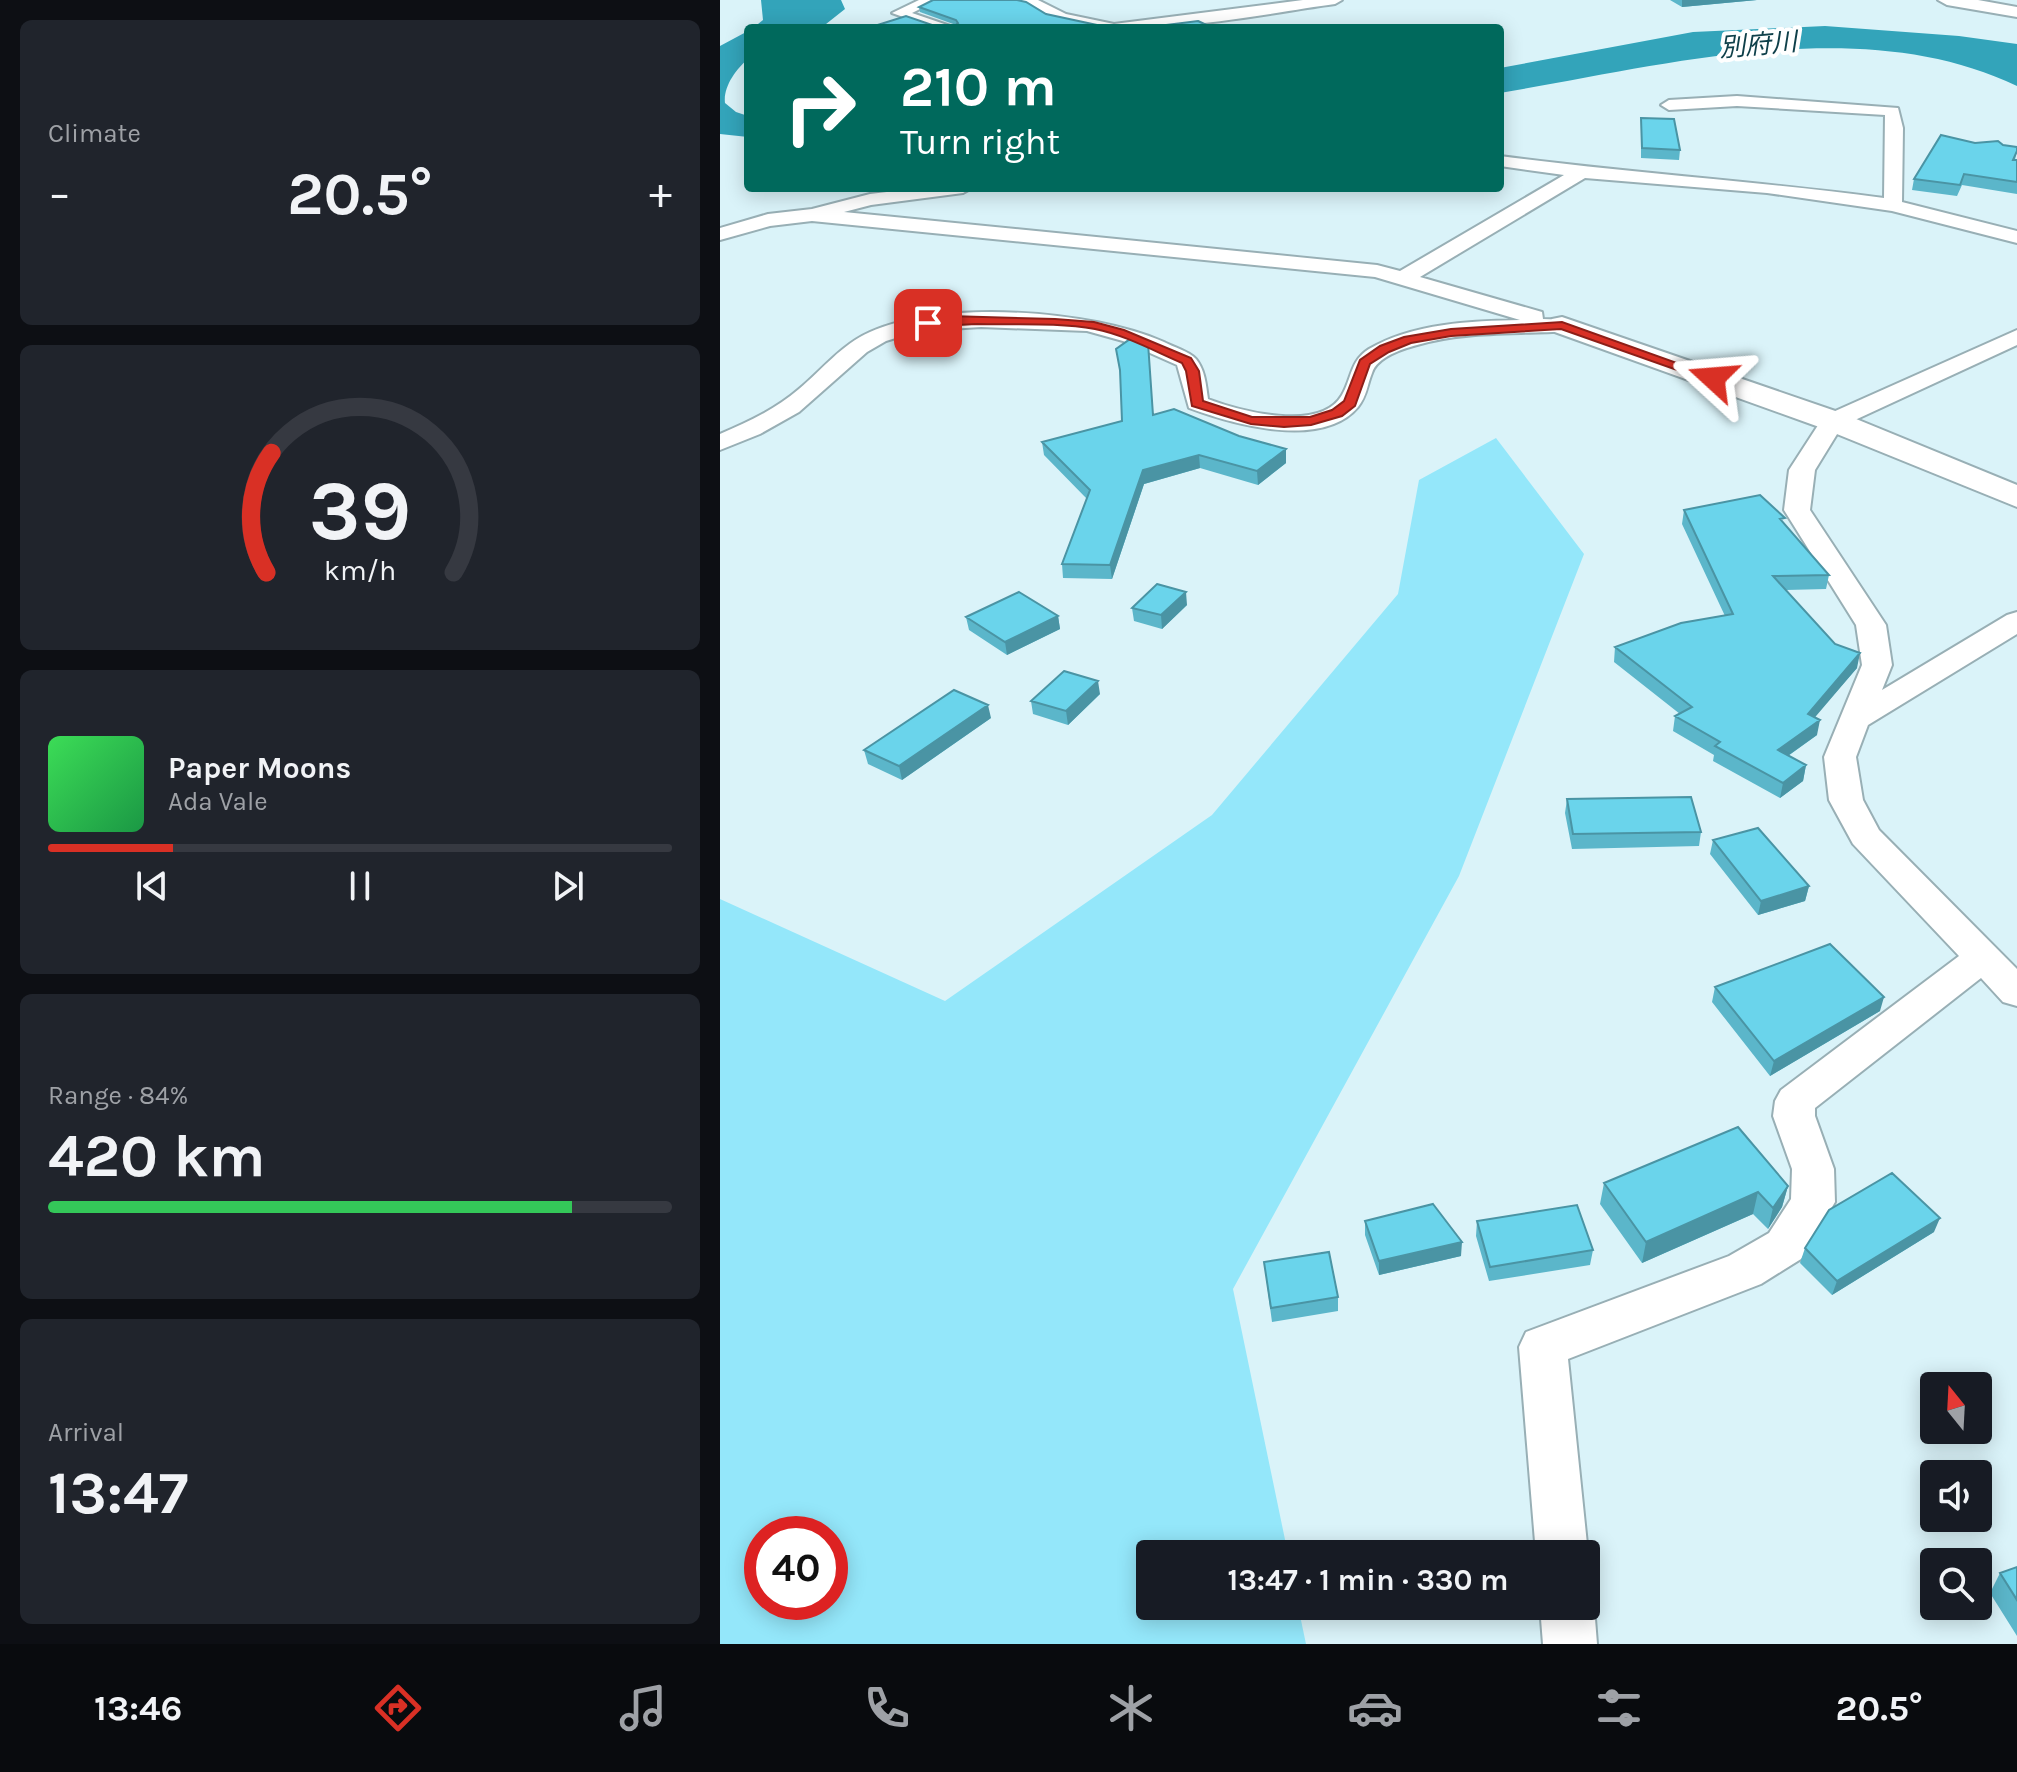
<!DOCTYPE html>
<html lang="en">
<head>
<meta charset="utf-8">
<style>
  :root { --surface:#171b24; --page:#20242c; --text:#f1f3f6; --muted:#9ea1a6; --line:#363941; --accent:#d93025 }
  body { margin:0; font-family:Karla,"Noto Sans JP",sans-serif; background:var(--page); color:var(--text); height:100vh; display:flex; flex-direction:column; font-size:30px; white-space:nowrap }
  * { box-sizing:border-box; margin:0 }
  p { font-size:26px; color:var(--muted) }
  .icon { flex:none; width:44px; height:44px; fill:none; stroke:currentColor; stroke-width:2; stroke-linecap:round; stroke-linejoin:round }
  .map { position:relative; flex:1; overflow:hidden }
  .drawer { display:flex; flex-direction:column; gap:20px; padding:20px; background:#0d0f14; width:720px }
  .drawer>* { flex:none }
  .top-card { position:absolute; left:24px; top:24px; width:760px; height:168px; border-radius:8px; box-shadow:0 4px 20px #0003; background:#00695c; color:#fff; overflow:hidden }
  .needle { width:52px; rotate:342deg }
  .tools { position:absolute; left:1200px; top:1372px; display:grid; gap:16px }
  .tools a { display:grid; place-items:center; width:72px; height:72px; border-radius:8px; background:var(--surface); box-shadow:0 4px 20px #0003; font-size:40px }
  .speed { position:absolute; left:24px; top:1516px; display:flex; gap:16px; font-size:40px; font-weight:700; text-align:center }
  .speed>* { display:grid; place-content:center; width:104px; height:104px; border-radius:50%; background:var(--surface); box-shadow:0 4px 20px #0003; line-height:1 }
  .speed .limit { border:12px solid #d22; background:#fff; color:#111 }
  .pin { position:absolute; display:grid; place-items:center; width:68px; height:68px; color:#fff; margin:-34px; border-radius:16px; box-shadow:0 4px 12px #0006 }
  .me { position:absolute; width:88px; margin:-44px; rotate:289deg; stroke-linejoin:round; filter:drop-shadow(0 0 6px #0008) }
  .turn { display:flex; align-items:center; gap:28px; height:168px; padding:0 24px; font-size:36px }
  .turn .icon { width:104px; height:104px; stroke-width:2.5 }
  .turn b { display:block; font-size:56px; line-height:68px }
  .big { font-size:60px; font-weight:700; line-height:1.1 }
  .drawer .widget { flex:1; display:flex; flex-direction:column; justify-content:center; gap:12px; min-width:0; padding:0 28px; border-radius:12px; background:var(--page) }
  .drawer .dial { align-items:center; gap:0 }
  .dial svg { height:208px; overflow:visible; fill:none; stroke:var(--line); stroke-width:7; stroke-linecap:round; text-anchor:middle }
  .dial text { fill:var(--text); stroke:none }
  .song { display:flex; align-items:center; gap:24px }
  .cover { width:96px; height:96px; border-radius:12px; background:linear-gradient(135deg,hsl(130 70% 55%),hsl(140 70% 35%)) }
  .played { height:8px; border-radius:4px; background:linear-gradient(90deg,var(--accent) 20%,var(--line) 20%) }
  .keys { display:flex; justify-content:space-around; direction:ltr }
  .heat { display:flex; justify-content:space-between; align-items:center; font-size:44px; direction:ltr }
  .charge { height:12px; border-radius:6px; background:linear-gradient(90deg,#34c759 84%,var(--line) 0) }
  .trip { position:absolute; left:416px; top:1540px; width:464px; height:80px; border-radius:8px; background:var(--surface); box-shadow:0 4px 20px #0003; font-weight:700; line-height:80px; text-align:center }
  .tabs { display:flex; height:128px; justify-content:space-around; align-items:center; background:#090b0e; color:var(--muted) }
  .tabs .icon { width:56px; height:56px }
  .tabs .active { color:var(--accent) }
  .tabs b { font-size:36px; color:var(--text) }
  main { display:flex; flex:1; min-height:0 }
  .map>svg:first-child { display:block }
  .green { fill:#94e7fa; fill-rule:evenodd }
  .water { fill:#33a4ba }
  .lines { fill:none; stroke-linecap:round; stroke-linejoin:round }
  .street-casing { stroke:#98afb5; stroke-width:4 }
  .secondary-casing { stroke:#98afb5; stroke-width:4 }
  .street { fill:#fff; fill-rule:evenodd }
  .secondary { fill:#fff; fill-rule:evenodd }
  .wall { fill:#5bb6ca }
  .shaded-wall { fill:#4a94a4 }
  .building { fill:#6ad4eb; stroke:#4a94a4; stroke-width:2 }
  .route { fill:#d93025; stroke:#8d1f18; stroke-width:2 }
  .labels { text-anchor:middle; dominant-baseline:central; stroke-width:8; stroke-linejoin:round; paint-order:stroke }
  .far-water-label { font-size:26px; font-style:italic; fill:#0f404a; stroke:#fff }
</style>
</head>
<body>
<main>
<section class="drawer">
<div class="widget"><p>Climate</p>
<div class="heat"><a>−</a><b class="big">20.5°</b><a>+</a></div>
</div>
<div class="widget dial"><svg viewBox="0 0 100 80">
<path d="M14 69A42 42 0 1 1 86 69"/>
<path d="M14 69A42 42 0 0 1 16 23" stroke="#d93025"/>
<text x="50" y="56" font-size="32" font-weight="700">39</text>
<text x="50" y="72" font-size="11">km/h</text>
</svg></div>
<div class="widget">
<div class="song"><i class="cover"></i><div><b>Paper Moons</b><p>Ada Vale</p></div></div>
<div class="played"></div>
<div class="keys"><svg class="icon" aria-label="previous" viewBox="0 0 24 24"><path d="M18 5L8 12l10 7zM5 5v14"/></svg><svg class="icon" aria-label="pause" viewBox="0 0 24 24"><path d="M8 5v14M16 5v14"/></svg><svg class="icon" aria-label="next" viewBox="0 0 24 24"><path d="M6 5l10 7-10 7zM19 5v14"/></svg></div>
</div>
<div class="widget"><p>Range · 84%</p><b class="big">420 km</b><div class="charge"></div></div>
<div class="widget"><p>Arrival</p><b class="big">13:47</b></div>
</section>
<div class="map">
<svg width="1297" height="1644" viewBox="0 0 1297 1644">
  <rect width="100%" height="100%" fill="#daf3f9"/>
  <path class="green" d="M776,438L864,554L739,876L513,1289L568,1554H430V1606H578L586,1644H0V899L225,1001L492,815L678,594L699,480ZM42,1534H110V1602H42Z"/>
  <path class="water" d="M41,0H121L125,9L101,28H33L43,20Z
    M1105,26L1239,36L1297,44V86C1142,11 942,66 780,93V68L973,32Z
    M28,31V59C16,69 3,87 5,103L16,112L28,116V137L0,134V46Z"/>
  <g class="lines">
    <defs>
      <path id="street" d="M199,0H218L192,13L236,28H214L172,13Z
        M300,0H318L346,14L394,24L583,0H622L615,4C539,14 359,54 300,0Z
        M1017,96L1178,108L1183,128L1182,202L1297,231V243L1172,211L1047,193L865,178L700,277L822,312L823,319L850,320L853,325L850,330C834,333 817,332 801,333C766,334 730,335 697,345C682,349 657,357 652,373C647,385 647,396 638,407C602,450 512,424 469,408L457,365L403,341L367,331L261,327L198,331L166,341L147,352L79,412L40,434L0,450V434C28,422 56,409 79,389C103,369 121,345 150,332C223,299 372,310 444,342C453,347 469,351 476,359C485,370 486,385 488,399C520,411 600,433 622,395C632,378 630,361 649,349C693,323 751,321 800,320L655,277L92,221L50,226L0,240V228L48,214L92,209L150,194L200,188H252L243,193L151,205L124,212L657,265L680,271L844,175L780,166V156C908,173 1036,181 1164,198L1165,115L1017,106L949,110L941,105L949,100Z
        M1297,330V345L1122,426L1095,470L1090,510L1166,625L1172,665L1162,690L1287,615L1297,612V634L1148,725L1136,757L1143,800L1159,830L1297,969V1006L1283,1002L1261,978L1095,1108V1116L1114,1169L1115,1202L1081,1259L1041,1284L848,1359L868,1554L866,1559V1554H816L799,1347L806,1332L1009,1256L1049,1233L1071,1199L1072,1169L1053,1116L1055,1101L1061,1090L1239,956L1133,844L1109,800L1104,757L1142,665L1136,625L1064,510L1069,470L1104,416Z
        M866,1587L874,1606L877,1644H823L820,1606H866Z"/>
      <path id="secondary" d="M1218,0H1258L1297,7V17L1227,5Z
        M842,317L1124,414L1297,485V507L1102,428L832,331L828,325L832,319Z"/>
    </defs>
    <use href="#street" class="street-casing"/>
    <use href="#secondary" class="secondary-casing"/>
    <use href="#street" class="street"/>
    <use href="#secondary" class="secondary"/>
  </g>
  <path class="wall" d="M950,0H1037L962,7Z
    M199,7L326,14L391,28L212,25H236L200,12Z
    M921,118L960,150L959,160L921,158Z
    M1255,143L1297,147L1295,160H1297V194L1242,185L1237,196L1192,190L1194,179Z
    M396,349L433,415L519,436L566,449V463L538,485L480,468L424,484L392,579L343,578L342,564L367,499L324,455L322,442L402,421L401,378Z
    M964,510L1064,524L1109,575L1106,589L1066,590L1137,668L1094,717L1097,735L1068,756L1086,765L1083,781L1060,798L993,761L994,755L953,731L955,716L960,714L894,662L895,647L1005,616L962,524Z
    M467,605L442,629L414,621L412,608Z
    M338,616L340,629L287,655L249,630L246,617Z
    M380,694L348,725L313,714L311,701Z
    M271,718L182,780L148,764L144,750Z
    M847,799L981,832L979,846L852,849L845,813Z
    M993,840L1089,886L1085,901L1038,915L990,854Z
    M995,987L1160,1011L1050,1076L992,1002Z
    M884,1183L1068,1186L1062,1207L1048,1229L1033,1214L922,1263L880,1204Z
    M645,1221L741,1256L659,1275L645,1235Z
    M757,1221L873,1250L870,1265L769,1281L756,1236Z
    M1214,1232L1112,1295L1080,1263L1085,1248Z
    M544,1262L618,1297V1311L552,1322Z
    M1297,1567V1636L1270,1593L1280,1573Z"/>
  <path class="shaded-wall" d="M962,0H1037L962,7Z
    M566,449V463L538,485L537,471Z
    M479,455L480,468L424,484L392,579L390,565L423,470Z
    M466,592L467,605L442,629L441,615Z
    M338,616L340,629L287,655L285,642Z
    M1140,653L1137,668L1085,729L1088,714Z
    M378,681L380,694L348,725L346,711Z
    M268,705L271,718L182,780L179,766Z
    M1100,720L1097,735L1055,765L1058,750Z
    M1086,765L1083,781L1060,798L1063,783Z
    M1089,886L1085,901L1038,915L1041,901Z
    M1164,997L1160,1011L1050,1076L1054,1061Z
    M1068,1186L1062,1207L1048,1229L1053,1208Z
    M1038,1192L1033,1214L922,1263L926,1242Z
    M1220,1218L1214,1232L1112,1295L1117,1281Z
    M742,1242L741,1256L659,1275V1261Z"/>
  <path class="building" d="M213,0H297L306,2L326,14L391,28H148L186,16L212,25L235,26L238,23L236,20L199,7Z
    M478,21L493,28H422Z
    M921,118L954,119L960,150L922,148Z
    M1221,135L1255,143L1278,141L1283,145L1297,147V151L1293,160H1297V182L1244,174L1240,185L1194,179Z
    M413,337L428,343L433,415L454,409L519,436L566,449L537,471L479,455L423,470L390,565L342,564L370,490L322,442L402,421L400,370L396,349Z
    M1040,495L1065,518L1060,519L1109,575L1053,576L1115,644L1140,653L1088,714L1100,720L1058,750L1086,765L1063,783L995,746L1000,742L955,716L972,707L895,647L961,623L1013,614L964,510Z
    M437,584L466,592L441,615L412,608Z
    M299,592L338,616L285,642L246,617Z
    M344,671L378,681L346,711L311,701Z
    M234,690L268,705L179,766L144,750Z
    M971,797L981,832L853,834L847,799Z
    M1038,828L1089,886L1041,901L993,840Z
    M1110,944L1164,997L1054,1061L995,987Z
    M1018,1127L1068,1186L1053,1208L1038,1192L926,1242L884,1183Z
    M1172,1173L1220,1218L1117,1281L1085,1248L1109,1210Z
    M713,1204L742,1242L659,1261L645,1221Z
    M857,1205L873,1250L770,1267L757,1221Z
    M609,1252L618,1297L551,1308L544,1262Z
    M1297,1567V1600L1280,1573Z"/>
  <path class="route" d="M228,316L335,319L374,322L404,330L471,358L479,371L483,401L532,417H590L612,410L624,401L640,360L660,346L684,337L731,329L842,322L999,378L988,381L841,329L731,336L691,343L669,352L650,364L635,406L622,416L591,425L564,427L531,424L472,406L466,371L462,363C434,351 405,335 375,329C337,322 296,325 257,324C244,324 211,328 203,323Z"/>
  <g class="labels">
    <g class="far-water-label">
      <text transform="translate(1038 45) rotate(-5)">別府川</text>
    </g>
  </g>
</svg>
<div class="tools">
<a><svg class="needle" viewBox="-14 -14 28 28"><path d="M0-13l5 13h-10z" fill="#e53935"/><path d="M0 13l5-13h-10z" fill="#9ea1a6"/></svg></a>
<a><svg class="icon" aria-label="sound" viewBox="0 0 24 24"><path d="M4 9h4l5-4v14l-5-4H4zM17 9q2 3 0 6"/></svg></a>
<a><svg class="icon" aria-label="search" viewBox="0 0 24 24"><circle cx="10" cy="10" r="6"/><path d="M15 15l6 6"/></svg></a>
</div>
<div class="speed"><div class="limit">40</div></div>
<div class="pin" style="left:208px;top:323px;background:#d93025"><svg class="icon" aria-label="arrive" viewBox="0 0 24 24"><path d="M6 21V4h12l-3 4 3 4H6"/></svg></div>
<svg class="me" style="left:993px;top:378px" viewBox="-20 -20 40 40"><path d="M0-17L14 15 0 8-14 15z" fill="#d93025" stroke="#fff" stroke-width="4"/></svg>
<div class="trip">13:47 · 1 min · 330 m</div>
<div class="top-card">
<div class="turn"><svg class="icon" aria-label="right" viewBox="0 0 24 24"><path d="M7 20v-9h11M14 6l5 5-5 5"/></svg><div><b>210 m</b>Turn right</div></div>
</div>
</div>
</main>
<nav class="tabs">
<b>13:46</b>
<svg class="icon active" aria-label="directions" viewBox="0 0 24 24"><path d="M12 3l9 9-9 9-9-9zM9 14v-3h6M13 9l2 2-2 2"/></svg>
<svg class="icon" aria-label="music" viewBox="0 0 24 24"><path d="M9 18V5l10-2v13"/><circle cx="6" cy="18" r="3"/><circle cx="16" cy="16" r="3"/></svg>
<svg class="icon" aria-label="phone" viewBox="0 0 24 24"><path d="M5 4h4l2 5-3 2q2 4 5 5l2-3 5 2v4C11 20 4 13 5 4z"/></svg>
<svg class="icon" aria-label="climate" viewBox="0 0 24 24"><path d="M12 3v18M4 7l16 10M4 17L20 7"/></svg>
<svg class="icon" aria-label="car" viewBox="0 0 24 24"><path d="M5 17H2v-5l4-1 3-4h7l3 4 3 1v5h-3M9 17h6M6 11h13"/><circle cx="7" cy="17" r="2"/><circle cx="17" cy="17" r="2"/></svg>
<svg class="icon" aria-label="filters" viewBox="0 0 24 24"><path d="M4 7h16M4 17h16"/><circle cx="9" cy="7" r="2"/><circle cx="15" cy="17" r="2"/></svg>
<b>20.5°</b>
</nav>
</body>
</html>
